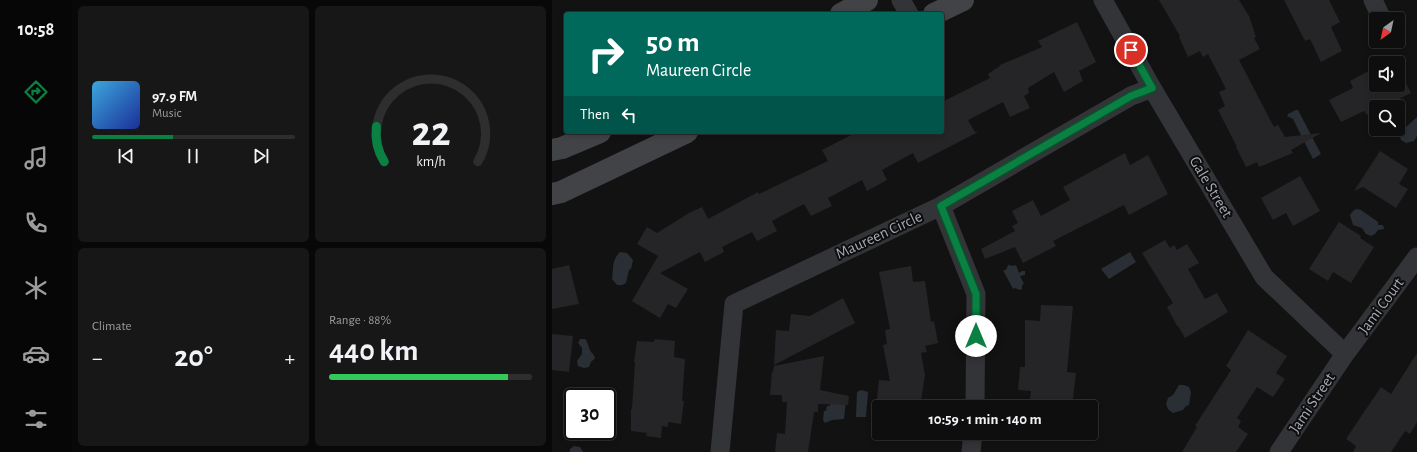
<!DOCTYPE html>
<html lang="en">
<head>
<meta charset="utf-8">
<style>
  :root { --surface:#0e0e0e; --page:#171717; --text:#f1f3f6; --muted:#9b9c9e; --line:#2e2e2e; --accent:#0b8043 }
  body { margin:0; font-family:"Alegreya Sans",sans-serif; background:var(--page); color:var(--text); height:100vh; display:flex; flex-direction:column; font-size:15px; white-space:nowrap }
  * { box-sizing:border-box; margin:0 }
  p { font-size:13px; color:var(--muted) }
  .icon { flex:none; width:22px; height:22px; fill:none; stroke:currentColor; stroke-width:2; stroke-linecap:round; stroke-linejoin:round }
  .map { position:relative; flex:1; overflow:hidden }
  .details { display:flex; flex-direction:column; gap:6px; padding:6px; background:#080808; width:480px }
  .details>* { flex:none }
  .top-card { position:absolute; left:12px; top:12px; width:380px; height:122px; border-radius:4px; box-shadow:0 2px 6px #0003,0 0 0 1px var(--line); background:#00695c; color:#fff; overflow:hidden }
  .needle { width:26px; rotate:213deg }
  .tools { position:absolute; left:817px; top:12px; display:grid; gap:8px }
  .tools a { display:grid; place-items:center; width:36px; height:36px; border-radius:4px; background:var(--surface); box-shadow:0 2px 6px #0003,0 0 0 1px var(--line); font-size:20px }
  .speed { position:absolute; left:12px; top:388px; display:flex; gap:8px; font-size:20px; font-weight:700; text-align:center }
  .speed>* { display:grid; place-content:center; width:52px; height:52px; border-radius:50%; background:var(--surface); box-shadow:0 2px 6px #0003,0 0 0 1px var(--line); line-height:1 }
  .speed .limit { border:2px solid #111; border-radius:6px; background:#fff; color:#111 }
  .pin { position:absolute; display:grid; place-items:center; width:34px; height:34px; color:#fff; margin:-17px; border:2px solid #fff; border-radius:50%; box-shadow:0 1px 4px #0007 }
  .me { position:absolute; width:44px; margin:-22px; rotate:0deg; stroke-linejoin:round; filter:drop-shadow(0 0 3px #0008) }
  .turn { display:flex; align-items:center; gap:14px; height:84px; padding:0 16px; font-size:18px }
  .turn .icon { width:52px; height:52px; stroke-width:2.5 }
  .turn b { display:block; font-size:28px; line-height:34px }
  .then { display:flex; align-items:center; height:38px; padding:0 16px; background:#0003; gap:8px; font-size:15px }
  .big { font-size:30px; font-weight:600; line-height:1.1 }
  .details .widget { flex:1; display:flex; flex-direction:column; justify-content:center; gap:6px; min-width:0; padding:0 14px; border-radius:6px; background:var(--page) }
  .details .dial { align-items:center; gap:0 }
  .dial svg { height:104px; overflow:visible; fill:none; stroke:var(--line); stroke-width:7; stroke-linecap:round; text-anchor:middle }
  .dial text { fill:var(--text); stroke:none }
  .song { display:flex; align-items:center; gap:12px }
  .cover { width:48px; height:48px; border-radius:6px; background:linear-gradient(135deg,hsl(200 70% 55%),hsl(230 70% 35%)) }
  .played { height:4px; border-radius:2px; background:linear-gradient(90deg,var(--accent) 40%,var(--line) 40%) }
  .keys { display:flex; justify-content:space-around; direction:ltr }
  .heat { display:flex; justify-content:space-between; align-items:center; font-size:22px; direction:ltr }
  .charge { height:6px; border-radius:3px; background:linear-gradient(90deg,#34c759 88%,var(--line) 0) }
  .details .tiles { flex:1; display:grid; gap:6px; grid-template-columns:repeat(2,1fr) }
  .trip { position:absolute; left:320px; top:400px; width:226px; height:40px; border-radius:4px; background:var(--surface); box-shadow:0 2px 6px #0003,0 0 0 1px var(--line); font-weight:600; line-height:40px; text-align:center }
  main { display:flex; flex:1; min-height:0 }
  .dock { display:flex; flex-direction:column; width:72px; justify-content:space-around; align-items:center; background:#060606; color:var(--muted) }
  .dock .icon { width:28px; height:28px }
  .dock .current { color:var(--accent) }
  .dock b { font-size:18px; color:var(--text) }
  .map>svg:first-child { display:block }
  .water { fill:#2a2f35 }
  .building { fill:#252527 }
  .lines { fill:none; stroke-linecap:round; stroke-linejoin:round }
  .street { stroke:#333437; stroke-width:19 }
  .secondary { stroke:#424347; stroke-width:22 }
  .route-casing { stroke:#07532c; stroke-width:10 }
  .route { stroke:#0b8043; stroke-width:7 }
  .labels { text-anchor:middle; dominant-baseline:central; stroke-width:4; stroke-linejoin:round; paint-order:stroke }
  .street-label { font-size:16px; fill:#a5a8b2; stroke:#0d0d0e }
</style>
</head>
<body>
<main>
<nav class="dock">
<b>10:58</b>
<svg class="icon current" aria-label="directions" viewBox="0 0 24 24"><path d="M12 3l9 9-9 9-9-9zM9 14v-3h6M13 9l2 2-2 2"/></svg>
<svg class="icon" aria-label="music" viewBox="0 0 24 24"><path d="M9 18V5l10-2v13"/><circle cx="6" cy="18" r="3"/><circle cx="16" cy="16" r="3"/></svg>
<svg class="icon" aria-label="phone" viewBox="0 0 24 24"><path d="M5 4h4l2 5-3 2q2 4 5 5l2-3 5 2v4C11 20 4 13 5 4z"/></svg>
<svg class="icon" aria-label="climate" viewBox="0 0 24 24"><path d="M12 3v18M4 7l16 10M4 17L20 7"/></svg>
<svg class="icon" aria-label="car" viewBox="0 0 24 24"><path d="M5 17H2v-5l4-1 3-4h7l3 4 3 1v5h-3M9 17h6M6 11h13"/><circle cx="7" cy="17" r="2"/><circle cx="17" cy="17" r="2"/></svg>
<svg class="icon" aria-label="filters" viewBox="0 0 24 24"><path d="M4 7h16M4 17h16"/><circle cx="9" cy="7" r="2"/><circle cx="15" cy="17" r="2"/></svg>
</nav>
<section class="details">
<div class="tiles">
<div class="widget">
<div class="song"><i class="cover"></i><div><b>97.9 FM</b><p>Music</p></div></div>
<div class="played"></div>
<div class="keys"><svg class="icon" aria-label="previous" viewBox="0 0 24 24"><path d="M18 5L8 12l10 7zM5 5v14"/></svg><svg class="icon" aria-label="pause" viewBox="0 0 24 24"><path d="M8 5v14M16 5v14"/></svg><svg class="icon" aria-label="next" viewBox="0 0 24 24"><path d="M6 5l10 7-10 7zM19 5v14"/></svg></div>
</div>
<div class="widget dial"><svg viewBox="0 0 100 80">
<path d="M14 69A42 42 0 1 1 86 69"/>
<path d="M14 69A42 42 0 0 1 8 42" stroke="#0b8043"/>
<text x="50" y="56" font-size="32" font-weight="700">22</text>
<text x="50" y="72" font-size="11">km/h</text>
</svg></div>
<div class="widget"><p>Climate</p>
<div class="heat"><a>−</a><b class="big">20°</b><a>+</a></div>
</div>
<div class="widget"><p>Range · 88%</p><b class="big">440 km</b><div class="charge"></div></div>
</div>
</section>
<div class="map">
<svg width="865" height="452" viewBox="0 0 865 452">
  <rect width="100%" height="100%" fill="#121213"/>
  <path class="water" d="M744,110H746L769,154L761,159L741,119L735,116L736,114Z
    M865,117V136L862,141L854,143L849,140L847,134C852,128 859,123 865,117Z
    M805,209L809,210L826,222V225H831L832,229L826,230L823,234L819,236L814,234L810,228L801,225L798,215L802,210Z
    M68,252L75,253L81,260L79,269L77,270L74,283L70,285H65L60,279C62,268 59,261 68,252Z
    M578,252L584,262L557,279L549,269Z
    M456,265L461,266L464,265L467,273L470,271H473V275L468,276L472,284L470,285V289L468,290L463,288L461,289L451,270H454Z
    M28,339H33C36,342 36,346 38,350C40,354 42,354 43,358L39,362L37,367L32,368L26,366L25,361L30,354V348L26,343Z
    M627,385H632L637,387L639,392L637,405L634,406L631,410L621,413L616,409L614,404L616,398L621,395Z
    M309,390L316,392L314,417H304L305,392Z
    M294,400L292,419L280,420L273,423L271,420L272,411H274L275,406H278V401Z
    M22,446L28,447L31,452H18V449Z"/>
  <path class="building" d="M607,0H687L697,16L704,37L702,38L708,49L687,60L722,127L726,125L733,137L769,133L739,150L741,153L707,167L705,162L694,167L684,147H685L666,110L673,106L667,92L674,89L656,54L651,57L648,51L636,57L627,37L628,36Z
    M732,0H777L788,22L779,27L790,51L769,62L758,39L753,41Z
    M525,22L544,62L527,71L531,81L512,92L502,72L476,88L477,93L472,96L478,108L458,117L451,102L416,120L423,132H426L366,163L361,153L330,170L335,180L315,191L310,180L276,198L280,206L259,216L252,204L220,221L225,231L205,241L200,232L170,247L172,252L153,262L148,252L108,273L136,289L124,308L116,304L108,318L80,301L106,256L85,244L95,227L105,233L137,213L150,207L156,219L206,192L207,194L276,161L270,150L305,132H390V102L438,78L436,74L448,66V65L490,47L486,41Z
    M841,58L843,63H831Z
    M824,67V85H846V68L859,93L831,107H824V110L815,115L812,111L789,122L777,100L801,88L798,81Z
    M828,151L856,169L847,184L856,189L844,208L811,187L802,191Z
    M573,153L578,165L596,155L616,194L577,215L572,205L501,241L504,246L471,263L463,247L433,259L429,249L463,231L460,226L466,223L460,211L481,200L489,216L518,200L511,187Z
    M748,176L768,211L741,226L734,213L721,220L709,198Z
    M787,222L809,236L808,238L822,247L799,283L781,272L776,281L757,269Z
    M613,240L618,248L622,245L625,250L635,244L647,263L636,269L653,299L665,293L676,312L633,338L626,326H625L615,307L621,303L590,253Z
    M17,265L27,304L0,309V269Z
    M359,266L361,282L373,281L379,322L382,321L386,343L373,346L375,352L369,353L373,375L368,407H324L327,380L338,381L331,345L335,344L333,330L338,329L327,272Z
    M291,298L303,323L222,365L224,330L237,331L239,314L258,316Z
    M489,305L521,306L515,372L524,373L520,407H477L479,391L466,390L468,367H473V320L488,321Z
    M696,330L735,356L724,373L733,379L721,397L705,387L685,418L689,421L686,427L696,434L684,452H630L645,427L643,426L679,370L674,366Z
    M0,334L21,336L17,372L0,370Z
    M103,339L123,341L122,357L133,359L130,401H132L129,424L116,422V427L110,426L109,438L94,436L95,433L79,431V409H80L83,362H82L85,341L102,342Z
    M865,353V422L858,434L853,431L839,452H801L804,446L794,439L810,415L829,387L839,394Z
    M272,356L268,390L297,396L296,405L266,404V412H262L256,452H223L225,433L233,434L235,402H230V395H218L220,372H221L222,366Z"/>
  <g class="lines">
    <path class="street" d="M349,0L357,14
      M551,0L600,88L712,277L793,354
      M821,0L829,17
      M389,206L424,294L423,407
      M168,452L182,304L389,206L579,96L600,88
      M419,452L421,433
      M727,452L793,354L865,257"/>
    <path class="secondary" d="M289,14L315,0
      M382,14L411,0
      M0,150L10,148L48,132
      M0,194L9,192L135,132"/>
  </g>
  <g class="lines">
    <defs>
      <path id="route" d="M424,336V294L389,206L579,96L600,88L579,50"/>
    </defs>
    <use href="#route" class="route-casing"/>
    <use href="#route" class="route"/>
  </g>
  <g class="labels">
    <g class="street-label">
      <text transform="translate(659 187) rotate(59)">Gale Street</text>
      <text transform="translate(327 235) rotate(-25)">Maureen Circle</text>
      <text transform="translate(829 306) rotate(-54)">Jami Court</text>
      <text transform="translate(760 403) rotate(-56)">Jami Street</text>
    </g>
  </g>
</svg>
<div class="tools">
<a><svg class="needle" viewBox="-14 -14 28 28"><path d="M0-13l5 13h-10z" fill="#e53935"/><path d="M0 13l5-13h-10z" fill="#9b9c9e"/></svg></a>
<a><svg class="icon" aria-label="sound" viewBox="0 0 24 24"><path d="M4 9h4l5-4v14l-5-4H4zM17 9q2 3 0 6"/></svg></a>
<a><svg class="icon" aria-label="search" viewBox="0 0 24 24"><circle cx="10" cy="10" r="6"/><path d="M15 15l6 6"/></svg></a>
</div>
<div class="speed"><div class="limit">30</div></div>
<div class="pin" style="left:579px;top:50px;background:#d93025"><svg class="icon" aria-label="arrive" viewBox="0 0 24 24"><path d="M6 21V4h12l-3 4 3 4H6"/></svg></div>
<svg class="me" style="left:424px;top:336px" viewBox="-20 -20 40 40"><circle r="19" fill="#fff"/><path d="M0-13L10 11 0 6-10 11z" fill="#0b8043"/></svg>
<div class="trip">10:59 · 1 min · 140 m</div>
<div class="top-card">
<div class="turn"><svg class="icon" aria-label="right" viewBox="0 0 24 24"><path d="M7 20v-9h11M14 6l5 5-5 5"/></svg><div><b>50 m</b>Maureen Circle</div></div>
<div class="then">Then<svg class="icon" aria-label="left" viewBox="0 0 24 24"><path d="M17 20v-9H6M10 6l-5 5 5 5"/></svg></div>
</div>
</div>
</main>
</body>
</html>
